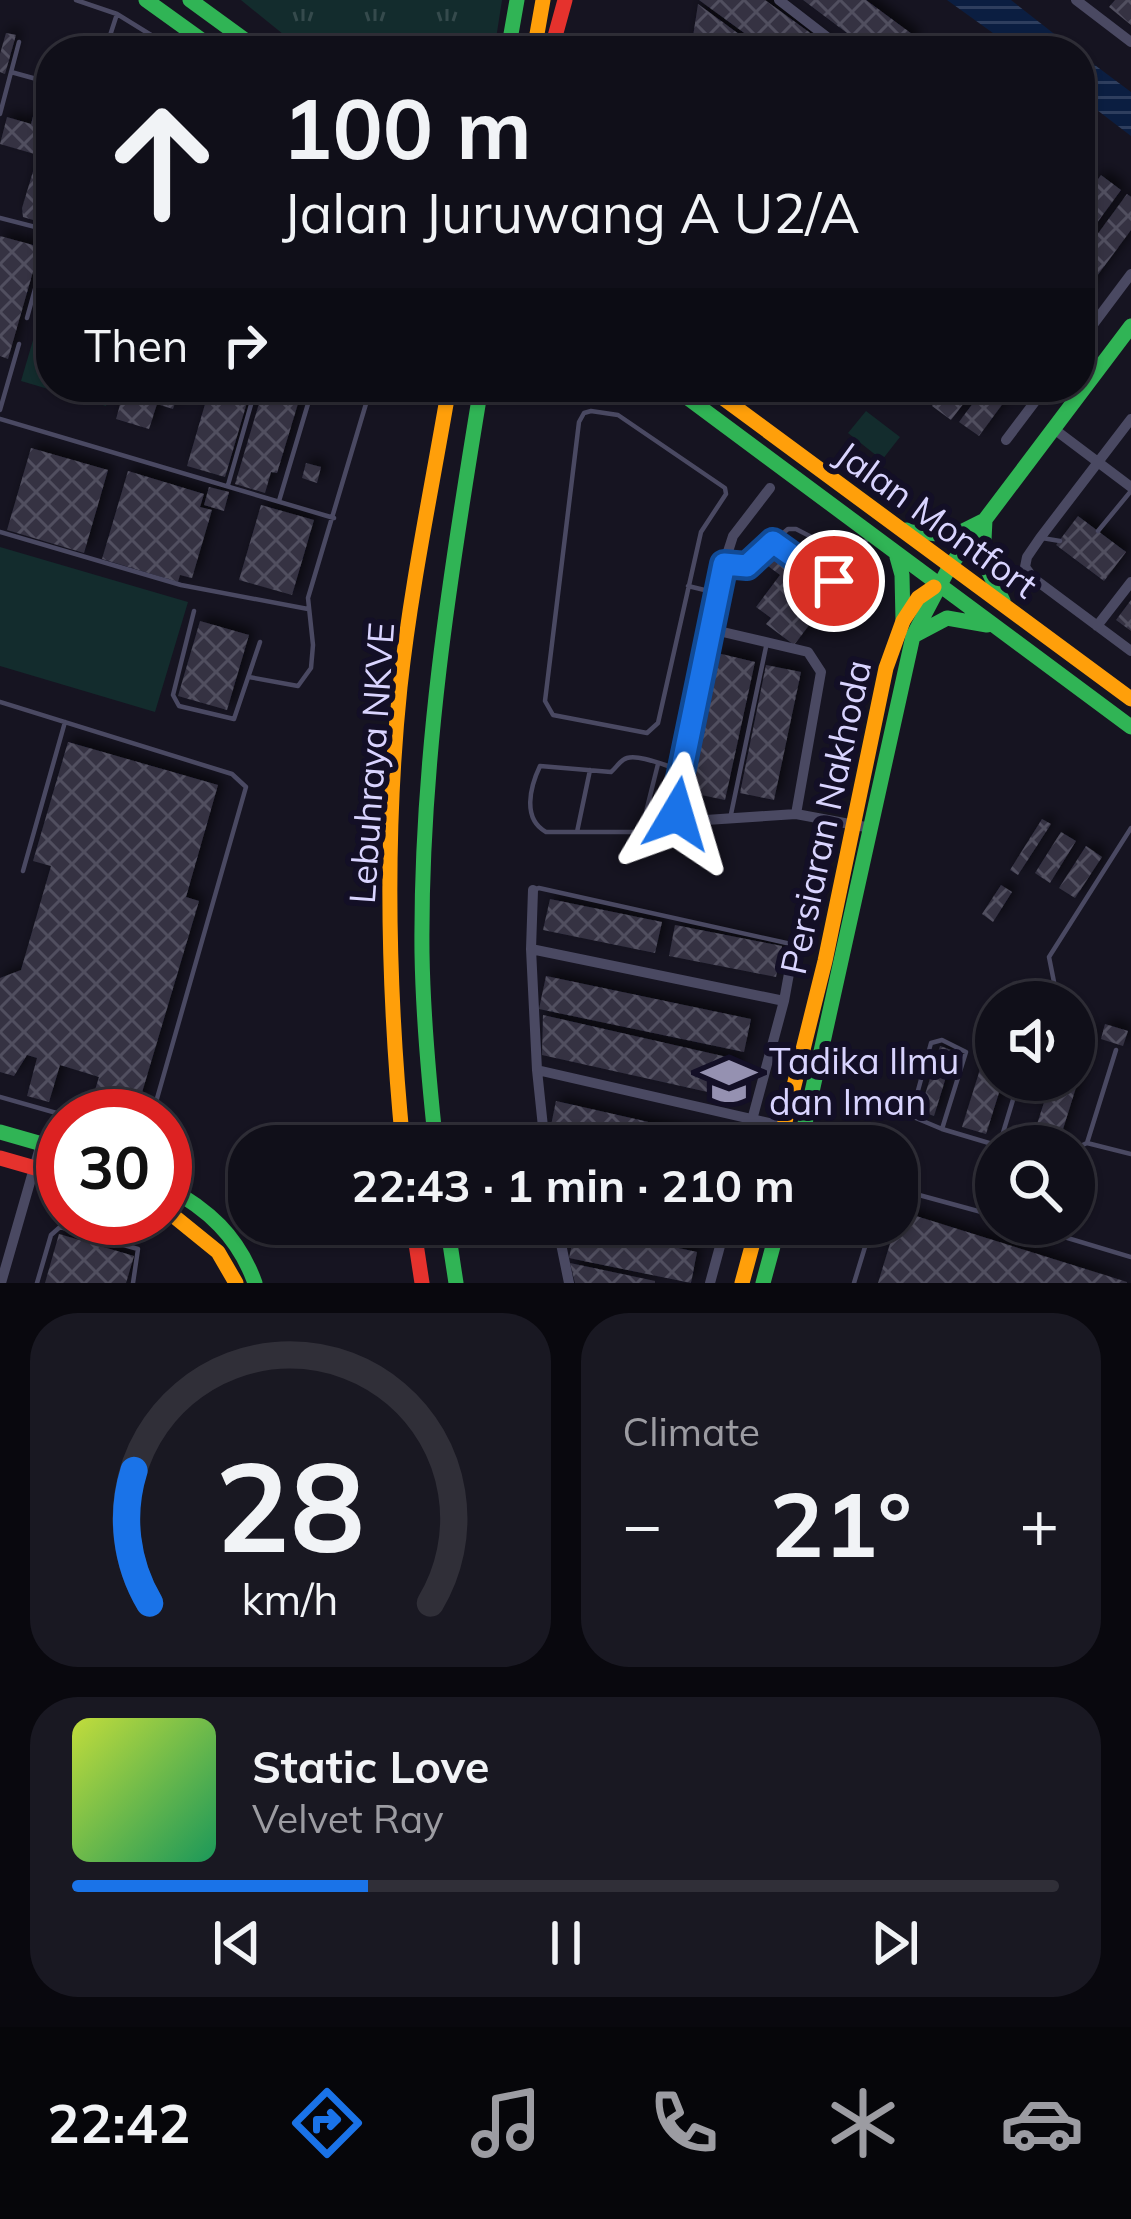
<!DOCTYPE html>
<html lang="en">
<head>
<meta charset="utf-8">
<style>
  :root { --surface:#100f19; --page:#191822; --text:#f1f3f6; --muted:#9c9ca2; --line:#302f38; --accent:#1a73e8 }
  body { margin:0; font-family:Mulish,sans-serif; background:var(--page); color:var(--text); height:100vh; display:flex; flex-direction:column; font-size:45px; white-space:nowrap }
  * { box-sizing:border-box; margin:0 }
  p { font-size:39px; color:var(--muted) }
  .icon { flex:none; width:66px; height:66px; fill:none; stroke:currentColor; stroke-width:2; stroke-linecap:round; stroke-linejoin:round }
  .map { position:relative; height:1283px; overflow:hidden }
  .side { display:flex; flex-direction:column; gap:30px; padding:30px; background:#09080e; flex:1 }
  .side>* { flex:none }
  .top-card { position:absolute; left:36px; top:36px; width:1059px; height:366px; border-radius:48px; box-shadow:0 3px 9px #0004,0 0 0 3px var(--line); background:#100f19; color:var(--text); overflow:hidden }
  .fabs { position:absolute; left:975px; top:981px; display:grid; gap:24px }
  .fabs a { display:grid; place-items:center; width:120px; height:120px; border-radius:50%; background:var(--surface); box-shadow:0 3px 9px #0004,0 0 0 3px var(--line); font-size:60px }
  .speed { position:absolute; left:36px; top:1089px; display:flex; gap:24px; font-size:60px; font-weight:700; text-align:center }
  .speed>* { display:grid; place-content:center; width:156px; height:156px; border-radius:50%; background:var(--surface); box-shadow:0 3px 9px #0004,0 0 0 3px var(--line); line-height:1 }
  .speed .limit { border:18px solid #d22; background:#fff; color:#111 }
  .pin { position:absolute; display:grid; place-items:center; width:102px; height:102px; color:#fff; margin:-51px; border:6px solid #fff; border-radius:50%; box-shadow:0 3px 12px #0007 }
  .me { position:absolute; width:132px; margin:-66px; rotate:7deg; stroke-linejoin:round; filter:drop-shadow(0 0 9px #0008) }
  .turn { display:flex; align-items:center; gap:42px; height:252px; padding:0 48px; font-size:54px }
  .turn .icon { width:156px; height:156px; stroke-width:2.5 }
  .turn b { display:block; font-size:84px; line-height:102px }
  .then { display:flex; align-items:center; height:114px; padding:0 48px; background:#0003; gap:24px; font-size:45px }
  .big { font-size:90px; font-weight:700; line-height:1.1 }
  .side .card { flex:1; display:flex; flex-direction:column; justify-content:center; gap:18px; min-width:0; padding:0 42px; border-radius:48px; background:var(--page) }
  .side .dial { align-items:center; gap:0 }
  .dial svg { height:312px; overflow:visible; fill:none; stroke:var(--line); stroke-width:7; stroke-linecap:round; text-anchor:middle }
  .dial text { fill:var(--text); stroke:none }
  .song { display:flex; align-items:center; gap:36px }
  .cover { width:144px; height:144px; border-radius:18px; background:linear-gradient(135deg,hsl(70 70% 55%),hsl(150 70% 35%)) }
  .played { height:12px; border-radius:6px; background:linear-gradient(90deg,var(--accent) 30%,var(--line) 30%) }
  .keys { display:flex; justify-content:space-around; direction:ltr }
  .heat { display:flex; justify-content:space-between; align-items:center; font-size:66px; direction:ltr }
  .side .tiles { flex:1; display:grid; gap:30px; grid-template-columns:1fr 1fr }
  .card:last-child { grid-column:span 2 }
  .trip { position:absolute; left:228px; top:1125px; width:690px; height:120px; border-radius:48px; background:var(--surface); box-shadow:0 3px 9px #0004,0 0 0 3px var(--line); font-weight:700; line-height:120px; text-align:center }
  .menu { display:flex; height:192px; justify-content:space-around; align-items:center; background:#06060a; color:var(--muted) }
  .menu .icon { width:84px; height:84px }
  .menu .selected { color:var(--accent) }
  .menu b { font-size:54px; color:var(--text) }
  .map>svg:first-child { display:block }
  .grass { fill:url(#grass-tufts) }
  .park { fill:#132c2d }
  .water { fill:url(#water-rules) }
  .building { fill:url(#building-cross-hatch); filter:url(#shadow) }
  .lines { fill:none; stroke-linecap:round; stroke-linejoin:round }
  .lane { stroke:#4a4962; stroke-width:4.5 }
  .street { stroke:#4a4962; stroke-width:10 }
  .fast { stroke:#30b455; stroke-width:15 }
  .slow { stroke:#ff9f0a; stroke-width:15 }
  .jam { stroke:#e5322d; stroke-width:15 }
  .route-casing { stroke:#114b97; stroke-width:30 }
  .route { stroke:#1a73e8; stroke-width:21 }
  .labels { text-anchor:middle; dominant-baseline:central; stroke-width:12; stroke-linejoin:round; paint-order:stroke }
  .street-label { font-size:36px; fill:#d9d4ff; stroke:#130f26 }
  .poi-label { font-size:36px; fill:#d9d4ff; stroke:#130f26; text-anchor:start }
</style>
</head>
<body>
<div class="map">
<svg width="1131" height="1283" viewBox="0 0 1131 1283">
  <defs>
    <pattern id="grass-tufts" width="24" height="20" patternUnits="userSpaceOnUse" patternTransform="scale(3)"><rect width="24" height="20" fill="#132c2d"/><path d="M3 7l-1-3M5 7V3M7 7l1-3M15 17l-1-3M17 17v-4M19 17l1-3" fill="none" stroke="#354a4c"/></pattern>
    <pattern id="water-rules" width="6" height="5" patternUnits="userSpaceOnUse" patternTransform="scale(3)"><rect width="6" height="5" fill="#0b1e41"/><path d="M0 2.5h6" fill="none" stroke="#2e3e5e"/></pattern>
    <pattern id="building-cross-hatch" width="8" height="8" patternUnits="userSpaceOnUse" patternTransform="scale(3)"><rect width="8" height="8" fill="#343243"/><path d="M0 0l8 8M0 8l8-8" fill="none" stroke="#514f5f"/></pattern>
    <filter id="shadow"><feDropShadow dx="5.5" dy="-5.5" stdDeviation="6" flood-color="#0009"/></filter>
  </defs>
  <rect width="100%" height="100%" fill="#161421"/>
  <path class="grass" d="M241,0H502L494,51H304Z"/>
  <path class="park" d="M51,279V387H111L106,406L21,381Z
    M866,411L900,437L882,460L848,433Z
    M0,547L188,602L155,712L0,666Z"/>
  <path class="water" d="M947,0H1011L1076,51H1018Z
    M1080,54L1131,92V136L1080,97Z"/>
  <path class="building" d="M699,0H765L835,51H769Z
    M803,0H866L916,37L905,51H871Z
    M1115,0H1131V25L1109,7Z
    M698,4L762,51H702L692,43Z
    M6,33L16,35L5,74L0,72V54Z
    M36,105L51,110V217L43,215L40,222L23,217L22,208L38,155L0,144L7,117L31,124Z
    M1101,175L1121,190L1080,246V204Z
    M1127,194L1131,197V230L1080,299V258Z
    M0,236L40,247L8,359L0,356Z
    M125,387H180L173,409L157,404L149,429L116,419Z
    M210,387H239L237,396L248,399L225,477L187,466Z
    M264,387H303L277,473L271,472L265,493L235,484Z
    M946,387H976L951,420L932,406Z
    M985,387H1015L979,436L959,422Z
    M31,448L108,470L84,553L7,530Z
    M306,463L321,467L317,483L302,478Z
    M128,471L204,494L200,507L212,510L192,578L180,575L178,582L102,559Z
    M209,487L229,492L224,511L204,505Z
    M261,505L314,520L292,595L239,580Z
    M1078,516L1126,552L1104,581L1056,545Z
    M777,554L832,595L794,645L766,624L771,618L756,607L780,575L768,566Z
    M1131,600V631L1116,620Z
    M200,621L249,635L227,710L178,696Z
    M717,653L755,662L725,800L687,792Z
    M766,665L801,672L774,800L740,793Z
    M68,742L218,785L186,897L199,901L135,1116L91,1103L99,1077L60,1065L49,1102L27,1096L37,1058L27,1055L14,1076L0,1072V978L21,970L51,866L33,861Z
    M1042,819L1051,824L1018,875L1010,870Z
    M1061,832L1076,841L1050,883L1035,873Z
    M1086,846L1102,857L1075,898L1059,888Z
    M1001,885L1012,892L993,922L982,914Z
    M550,899L662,922L655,953L543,930Z
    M675,925L782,946L776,977L669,956Z
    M546,976L751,1019L744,1052L539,1009Z
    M543,1015L740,1060L730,1097L542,1055Z
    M1105,1024L1128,1031L1123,1046L1101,1039Z
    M1074,1028L1093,1033L1059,1142L1034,1134L1051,1080H1074Z
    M992,1031L996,1032V1080H1003L986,1134L962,1127Z
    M940,1046L954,1051L934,1116L920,1111Z
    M556,1101L719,1138L718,1146H618L550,1130Z
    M900,1211L1127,1282V1283H878Z
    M576,1226L697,1252L691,1283L569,1258Z
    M59,1234L134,1256L126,1283H45Z
    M570,1263L655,1281V1283H575Z"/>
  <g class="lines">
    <path class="lane" d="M76,0L117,14L177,51
      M73,51L83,46L106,49
      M105,51L117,14
      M11,72L51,83
      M0,114L19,42
      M0,218L51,231
      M27,318L51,231
      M357,387L370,391
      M0,410L19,344
      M591,411L618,415L725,488L726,494L701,532L658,723L647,733L553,715L545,701L579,422L584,413Z
      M0,419L334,518
      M228,485L256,387
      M279,501L313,387
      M1098,531L1131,491
      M0,532L181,585L308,609
      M1042,538L1060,541
      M774,541L788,529H796L852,558
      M724,564L747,566L773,541L829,582L870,536
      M688,586L717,593
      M194,611L173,695L179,706L234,719L260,642
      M249,677L298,686L311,668L313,645L308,598L371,387
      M0,702L232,774L246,787L152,1116
      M658,764L641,832H546C522,819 530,787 540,766L611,772C617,767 620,760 627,758C640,754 668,767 681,770
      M730,819L767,642
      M577,832L590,770
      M23,871L65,722
      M533,890L539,888L791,944
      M1058,1002L1049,957L1131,828
      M942,1040L966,1052L942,1129L911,1116L931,1043Z
      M0,1097L67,1116
      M942,1129L999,1146
      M1087,1143L1116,1050
      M999,1146L1019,1080
      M1074,1149L1087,1143L1131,1154
      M897,1189L996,1216
      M1021,1224L1131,1257
      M37,1283L51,1235L60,1227L138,1249L133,1283
      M854,1283L872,1224"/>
    <path class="street" d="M779,0L845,51
      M1076,0L1131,42
      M917,51L921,46
      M1080,171L1082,169
      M1080,342L1131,274
      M1080,351L1101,366
      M915,397L922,387
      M1131,419L1040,538L1027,557L1025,567L1033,578L1131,651
      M1054,429L1131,487
      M1006,440L1046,387
      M770,488L733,536L724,564L674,807L677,814L691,821L796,814L871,828
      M1097,626L1131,582
      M710,629L808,652L821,672L796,814
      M533,890L531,949L537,1070L545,1146
      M531,949L784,1001
      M537,1070L804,1131
      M745,1146L784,1001L794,946
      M557,1224L569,1283
      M678,1224L723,1234
      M1,1283L41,1144
      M710,1283L726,1224"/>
    <path class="fast" d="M146,0L217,51
      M190,0L260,51
      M508,51L517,0
      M673,387L1131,727
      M985,520L983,560L1003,601
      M906,530L953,536L985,520
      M897,557L902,575L903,621
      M913,636L947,618L987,625
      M0,1132L63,1150
      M436,1146C429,1082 423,1018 422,953C420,763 450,574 481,387
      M800,1146L913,636L950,566L1131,326
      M165,1186C208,1209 238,1236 255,1283
      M447,1224L456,1283
      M763,1283L779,1224"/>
    <path class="slow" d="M534,51L543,0
      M708,387L1131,699
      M403,1146C388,993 384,840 400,687C411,586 432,487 449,387
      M779,1146L825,961L886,668L903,621L918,598L934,587
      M165,1209L218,1252L236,1283
      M742,1283L758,1224"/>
    <path class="jam" d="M551,51L565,0
      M0,1158L63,1176
      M413,1224L422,1283"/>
  </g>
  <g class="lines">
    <defs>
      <path id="route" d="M677,814L674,807L724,564L747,566L773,542L829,582L834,581"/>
    </defs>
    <use href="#route" class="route-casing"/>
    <use href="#route" class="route"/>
  </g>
  <defs>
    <symbol id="school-bare" viewBox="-9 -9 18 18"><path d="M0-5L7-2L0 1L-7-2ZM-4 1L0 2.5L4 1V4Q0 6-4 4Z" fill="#9591b1" stroke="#130f26" stroke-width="2.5" paint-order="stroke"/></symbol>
  </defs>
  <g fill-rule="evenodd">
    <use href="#school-bare" x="691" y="1043" width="76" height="76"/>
  </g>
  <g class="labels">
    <g class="street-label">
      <text transform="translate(937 519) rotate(36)">Jalan Montfort</text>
      <text transform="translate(371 763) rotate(-86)">Lebuhraya NKVE</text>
      <text transform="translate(825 817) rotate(-78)">Persiaran Nakhoda</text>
    </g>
    <g class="poi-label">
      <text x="769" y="1060">Tadika Ilmu<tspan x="769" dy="41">dan Iman</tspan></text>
    </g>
  </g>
</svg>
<div class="fabs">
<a><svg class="icon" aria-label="sound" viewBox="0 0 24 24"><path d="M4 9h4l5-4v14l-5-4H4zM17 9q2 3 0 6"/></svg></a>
<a><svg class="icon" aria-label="search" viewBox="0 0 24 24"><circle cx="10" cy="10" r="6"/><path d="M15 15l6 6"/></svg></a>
</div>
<div class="speed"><div class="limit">30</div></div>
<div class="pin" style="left:834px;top:581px;background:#d93025"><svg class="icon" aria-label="arrive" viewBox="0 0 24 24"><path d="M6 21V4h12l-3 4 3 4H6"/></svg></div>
<svg class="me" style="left:677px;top:814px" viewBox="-20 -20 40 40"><path d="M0-17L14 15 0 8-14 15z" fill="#1a73e8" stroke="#fff" stroke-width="4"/></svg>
<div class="trip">22:43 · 1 min · 210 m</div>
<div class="top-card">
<div class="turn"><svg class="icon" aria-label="ahead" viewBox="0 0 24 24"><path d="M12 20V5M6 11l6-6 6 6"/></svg><div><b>100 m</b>Jalan Juruwang A U2/A</div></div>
<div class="then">Then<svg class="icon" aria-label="right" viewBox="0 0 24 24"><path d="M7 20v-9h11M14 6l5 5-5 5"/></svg></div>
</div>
</div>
<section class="side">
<div class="tiles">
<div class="card dial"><svg viewBox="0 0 100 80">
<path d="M14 69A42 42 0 1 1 86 69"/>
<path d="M14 69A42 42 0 0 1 10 35" stroke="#1a73e8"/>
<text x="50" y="56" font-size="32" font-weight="700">28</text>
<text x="50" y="72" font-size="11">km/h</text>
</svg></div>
<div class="card"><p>Climate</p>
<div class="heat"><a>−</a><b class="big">21°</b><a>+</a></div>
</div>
<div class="card">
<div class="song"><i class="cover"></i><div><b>Static Love</b><p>Velvet Ray</p></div></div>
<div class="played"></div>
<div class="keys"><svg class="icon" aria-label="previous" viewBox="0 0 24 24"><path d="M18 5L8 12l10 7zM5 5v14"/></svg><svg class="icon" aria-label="pause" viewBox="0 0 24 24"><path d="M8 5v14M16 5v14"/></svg><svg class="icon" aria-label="next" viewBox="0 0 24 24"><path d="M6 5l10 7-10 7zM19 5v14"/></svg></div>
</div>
</div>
</section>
<nav class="menu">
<b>22:42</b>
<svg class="icon selected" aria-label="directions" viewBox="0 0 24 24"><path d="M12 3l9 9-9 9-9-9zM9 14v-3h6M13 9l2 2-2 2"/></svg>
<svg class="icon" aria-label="music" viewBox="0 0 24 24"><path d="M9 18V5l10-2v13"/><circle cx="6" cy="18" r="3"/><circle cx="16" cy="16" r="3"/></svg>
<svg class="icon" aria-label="phone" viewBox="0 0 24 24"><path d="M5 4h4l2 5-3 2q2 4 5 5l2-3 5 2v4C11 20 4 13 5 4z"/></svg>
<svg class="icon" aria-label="climate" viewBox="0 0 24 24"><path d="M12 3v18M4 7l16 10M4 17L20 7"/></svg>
<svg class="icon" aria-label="car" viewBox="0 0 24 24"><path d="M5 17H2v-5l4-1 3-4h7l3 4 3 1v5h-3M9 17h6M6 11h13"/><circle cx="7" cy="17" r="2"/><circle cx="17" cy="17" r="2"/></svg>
</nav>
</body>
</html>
